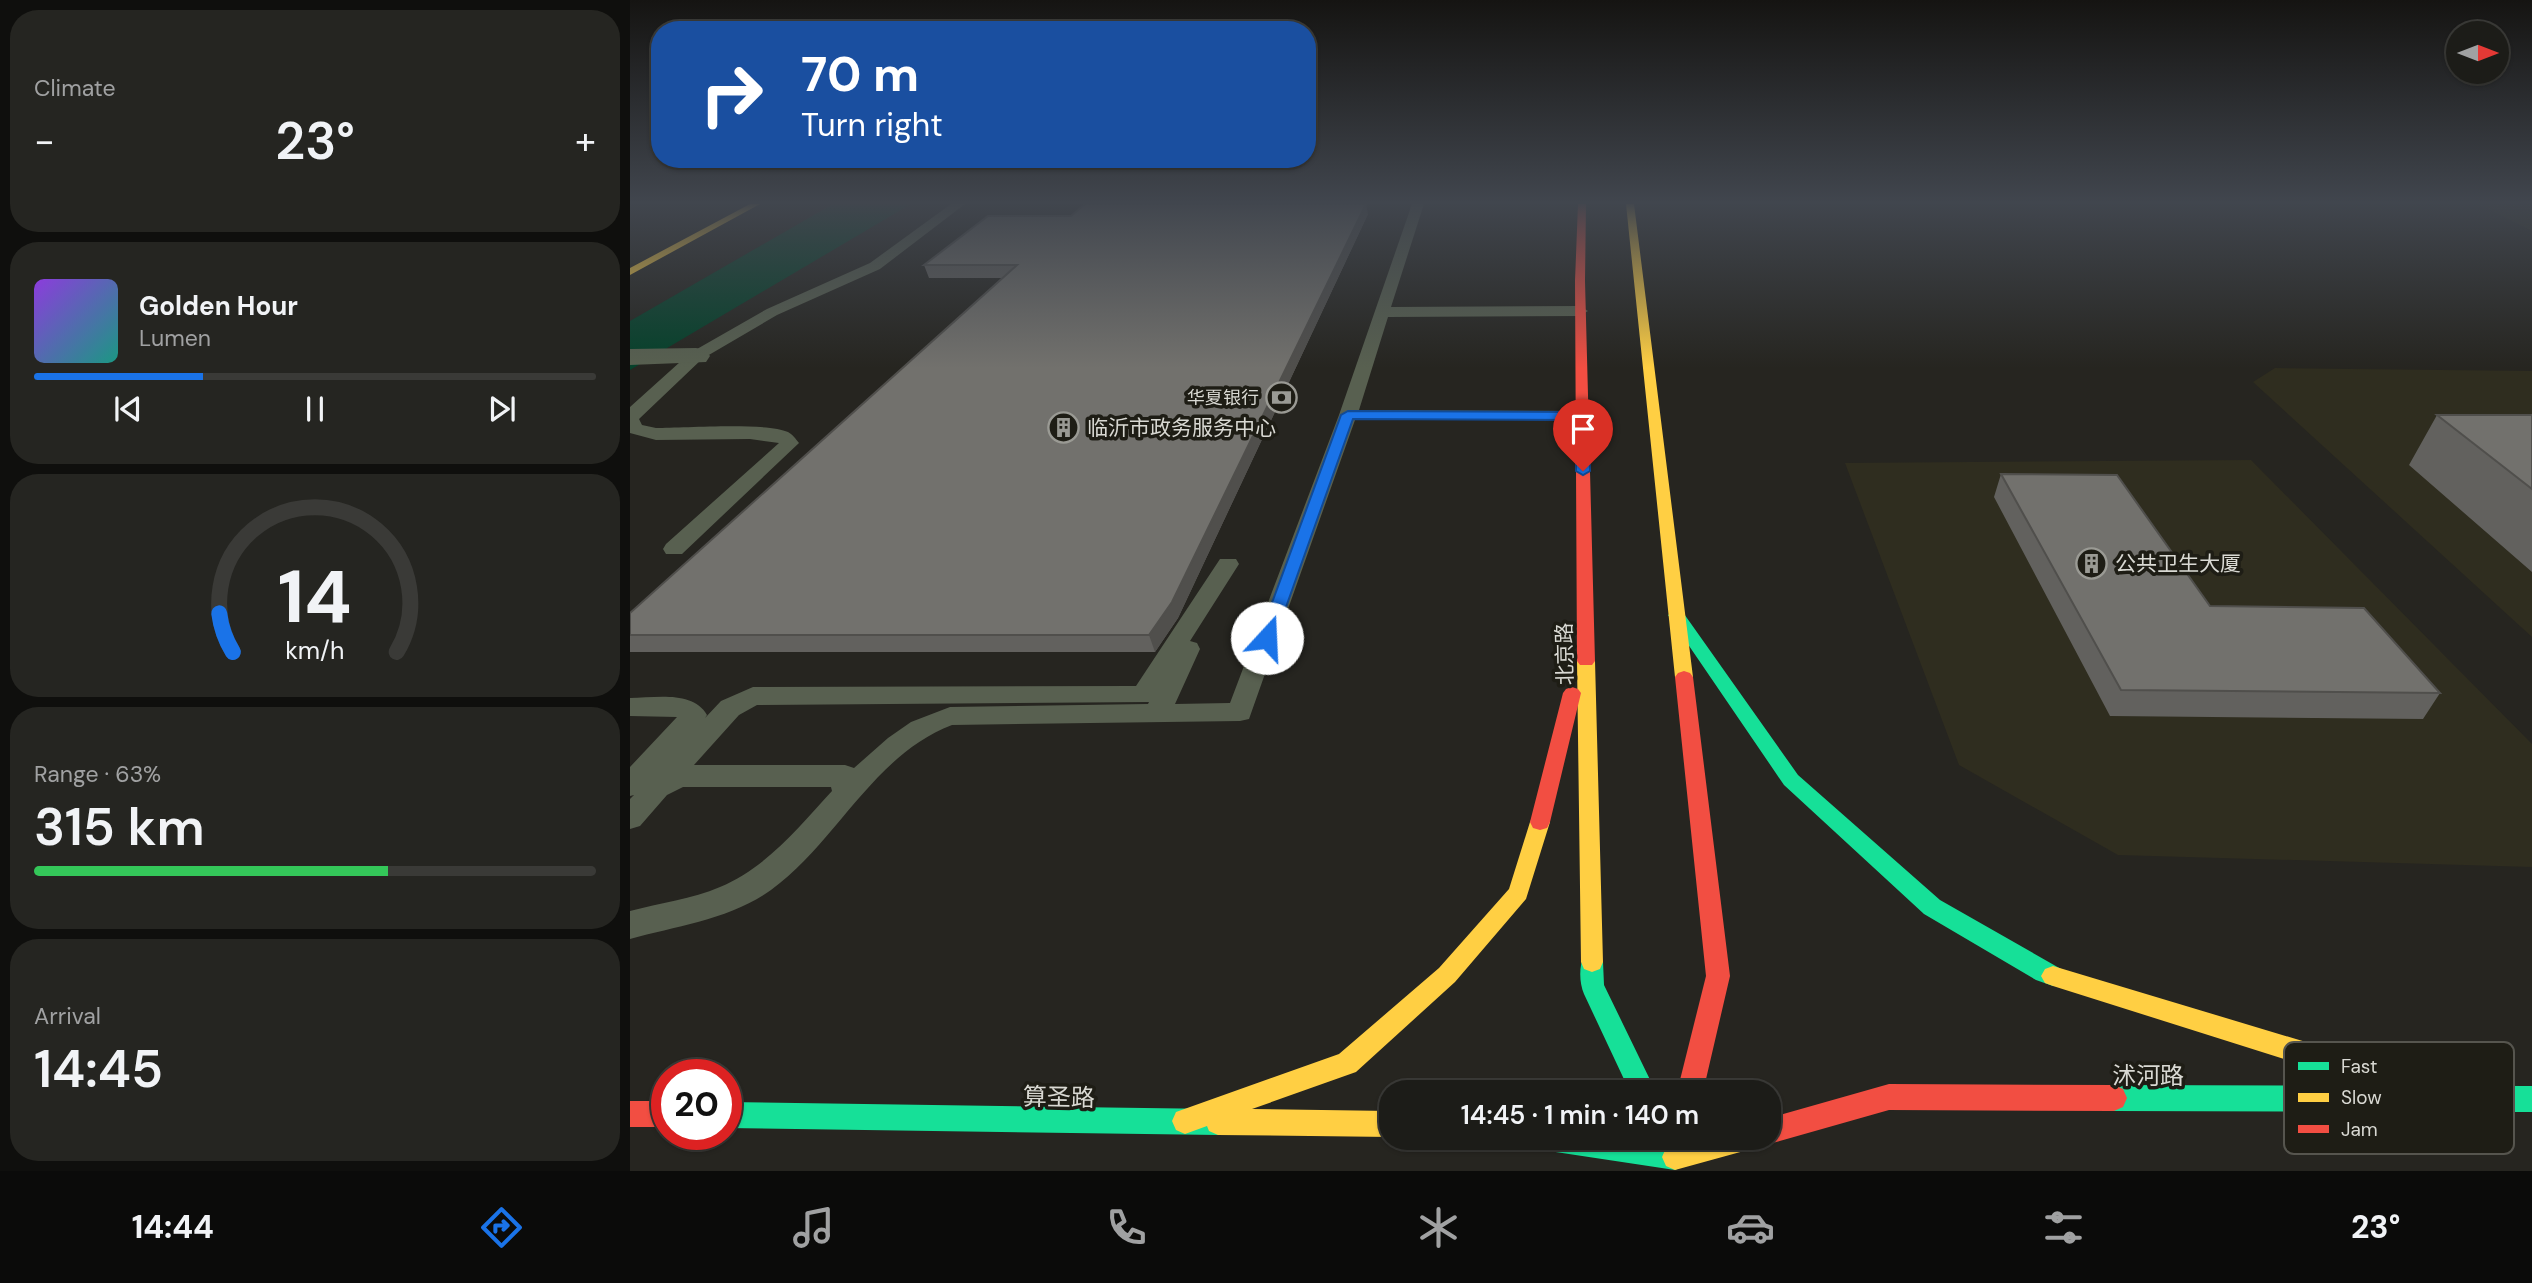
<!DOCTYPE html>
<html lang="en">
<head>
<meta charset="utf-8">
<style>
  :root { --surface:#1c1c18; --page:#252521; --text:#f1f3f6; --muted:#a0a1a2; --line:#3a3a37; --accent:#1a73e8 }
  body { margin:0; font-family:"DM Sans","Noto Sans SC",sans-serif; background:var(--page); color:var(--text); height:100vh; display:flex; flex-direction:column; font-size:26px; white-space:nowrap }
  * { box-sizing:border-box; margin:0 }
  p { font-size:23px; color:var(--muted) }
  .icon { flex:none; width:38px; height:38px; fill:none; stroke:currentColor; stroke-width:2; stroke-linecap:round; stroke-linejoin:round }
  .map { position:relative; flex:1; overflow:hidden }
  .sheet { display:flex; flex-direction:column; gap:10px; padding:10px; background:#0f0f0d; width:630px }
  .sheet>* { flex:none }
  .banner { position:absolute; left:21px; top:21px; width:665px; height:147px; border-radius:28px; box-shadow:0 2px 5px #0004,0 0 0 2px var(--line); background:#1a4fa0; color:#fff; overflow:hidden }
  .needle { width:46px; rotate:90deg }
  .fabs { position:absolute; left:1816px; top:21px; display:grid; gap:14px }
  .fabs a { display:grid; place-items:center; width:63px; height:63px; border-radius:50%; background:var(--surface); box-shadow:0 2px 5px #0004,0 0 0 2px var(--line); font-size:35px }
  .speed { position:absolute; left:21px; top:1059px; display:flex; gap:14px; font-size:35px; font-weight:700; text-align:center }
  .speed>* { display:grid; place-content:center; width:91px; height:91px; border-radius:50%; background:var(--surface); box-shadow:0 2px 5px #0004,0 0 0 2px var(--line); line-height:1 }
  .speed .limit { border:10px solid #d22; background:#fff; color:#111 }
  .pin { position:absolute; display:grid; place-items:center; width:60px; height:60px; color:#fff; margin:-72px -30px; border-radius:50% 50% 50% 0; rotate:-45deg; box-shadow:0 0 7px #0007 }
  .pin .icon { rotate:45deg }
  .me { position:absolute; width:77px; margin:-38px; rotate:20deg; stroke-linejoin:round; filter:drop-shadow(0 0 5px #0008) }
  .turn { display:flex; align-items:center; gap:24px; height:147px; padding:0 35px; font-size:32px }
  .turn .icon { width:91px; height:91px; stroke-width:2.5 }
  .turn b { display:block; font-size:49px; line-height:60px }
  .big { font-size:52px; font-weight:600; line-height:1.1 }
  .sheet .widget { flex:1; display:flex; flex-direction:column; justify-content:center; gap:10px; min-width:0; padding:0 24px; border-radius:28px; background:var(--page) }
  .sheet .dial { align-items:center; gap:0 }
  .dial svg { height:182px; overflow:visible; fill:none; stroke:var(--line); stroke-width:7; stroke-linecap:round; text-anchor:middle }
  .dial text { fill:var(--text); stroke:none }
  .song { display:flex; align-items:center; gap:21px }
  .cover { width:84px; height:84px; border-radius:10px; background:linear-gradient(135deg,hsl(270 70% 55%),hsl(170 70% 35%)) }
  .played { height:7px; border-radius:4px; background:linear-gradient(90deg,var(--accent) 30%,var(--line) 30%) }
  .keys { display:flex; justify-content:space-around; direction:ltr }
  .heat { display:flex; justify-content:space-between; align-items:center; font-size:38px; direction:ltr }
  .charge { height:10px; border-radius:5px; background:linear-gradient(90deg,#34c759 63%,var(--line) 0) }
  .trip { position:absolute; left:749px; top:1080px; width:402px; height:70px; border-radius:28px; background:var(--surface); box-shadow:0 2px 5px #0004,0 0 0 2px var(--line); font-weight:600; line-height:70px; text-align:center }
  .tab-bar { display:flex; height:112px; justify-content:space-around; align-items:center; background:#0b0b0a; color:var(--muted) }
  .tab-bar .icon { width:49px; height:49px }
  .tab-bar .selected { color:var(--accent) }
  .tab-bar b { font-size:32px; color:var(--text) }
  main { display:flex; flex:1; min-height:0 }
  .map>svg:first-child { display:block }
  .built { fill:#2f2d1f }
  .water { fill:#05412a }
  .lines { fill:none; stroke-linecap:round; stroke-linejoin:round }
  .lane { fill:#586050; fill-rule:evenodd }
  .street { fill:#586050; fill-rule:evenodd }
  .fast { fill:#16e098; fill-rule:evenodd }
  .slow { fill:#ffcf43; fill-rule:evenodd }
  .jam { fill:#f24e42; fill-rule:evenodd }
  .wall { fill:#62615e }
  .shaded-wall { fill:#504f4c }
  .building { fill:#72716d; stroke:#504f4c; stroke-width:2 }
  .route { fill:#1a73e8; stroke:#114b97; stroke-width:2 }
  .labels { text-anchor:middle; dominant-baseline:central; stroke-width:7; stroke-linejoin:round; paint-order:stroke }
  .far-poi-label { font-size:18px; fill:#d9d9d3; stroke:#1e1d15; text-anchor:end }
  .poi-label { font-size:21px; fill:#d9d9d3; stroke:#1e1d15; text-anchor:start }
  .street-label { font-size:21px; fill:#d9d9d3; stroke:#1e1d15 }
  .near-street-label { font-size:24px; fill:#d9d9d3; stroke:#1e1d15 }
  .key { fill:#1e1d15; stroke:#56554e; stroke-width:2 }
  .key-label { font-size:19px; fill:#d9d9d3 }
</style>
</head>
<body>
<main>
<section class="sheet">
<div class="widget"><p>Climate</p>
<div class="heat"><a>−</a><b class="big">23°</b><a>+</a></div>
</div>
<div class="widget">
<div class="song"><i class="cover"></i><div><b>Golden Hour</b><p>Lumen</p></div></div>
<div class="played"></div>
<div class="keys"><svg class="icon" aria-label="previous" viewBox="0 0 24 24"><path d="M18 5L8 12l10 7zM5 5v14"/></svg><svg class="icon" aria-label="pause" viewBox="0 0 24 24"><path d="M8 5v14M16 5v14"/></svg><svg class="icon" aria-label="next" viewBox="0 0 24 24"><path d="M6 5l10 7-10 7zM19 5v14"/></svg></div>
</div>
<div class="widget dial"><svg viewBox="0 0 100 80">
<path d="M14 69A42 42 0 1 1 86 69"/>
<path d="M14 69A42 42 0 0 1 8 52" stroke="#1a73e8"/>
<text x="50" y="56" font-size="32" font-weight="700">14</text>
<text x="50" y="72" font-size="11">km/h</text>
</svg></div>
<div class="widget"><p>Range · 63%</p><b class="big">315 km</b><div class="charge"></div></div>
<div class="widget"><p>Arrival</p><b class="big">14:45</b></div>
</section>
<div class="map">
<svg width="1902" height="1171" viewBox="0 0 1902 1171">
  <rect width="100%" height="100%" fill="#262520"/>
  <path class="built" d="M1846,204H1902V231L1856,208Z
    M1645,368L1902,371V637L1623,382Z
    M1621,460L1902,744V867L1488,855L1329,765L1215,463Z"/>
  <path class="water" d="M203,204H281L0,370V321Z"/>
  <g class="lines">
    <path class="lane" d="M321,204H335L250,269L147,315L72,359L9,419L12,425L26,428C53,428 137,422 158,432C162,434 166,439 169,443L52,554H36L33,549L36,544L149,443L120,439L26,440L0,433V407L60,353L137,309L240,263Z
      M782,204H794L761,307L950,306L958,311L950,316L758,317L729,410L952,411L958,412L961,416L958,420H725L619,719L610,721L322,725C243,755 207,842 141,890C101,919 47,926 0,939V911C30,903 62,899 90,887C136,868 169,827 202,791L201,787H53L37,795L10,826L0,829V799L4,795L0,796V767L47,717L0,716V698C24,698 63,690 77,715L75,718L91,701L123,687L506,686L590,559H606L609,564L560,641L567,643L570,649L545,704L600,703L709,415ZM519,702L518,704L320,707L281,722L258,738L224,768L215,765H64L109,715L127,705Z"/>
    <path class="street" d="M66,348L76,350L80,356L76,362L0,365V349Z"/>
    <path class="fast" d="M1046,610L1052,611L1168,775L1310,900L1431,969L1435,976L1431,983L1423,986L1406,980L1294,914L1154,785L1038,615Z
      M962,952L970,955L973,962L974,985L1026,1092H1000L954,994C949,982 949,966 954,955Z
      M1484,1085L1902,1086V1112L1484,1111L1475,1107L1471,1098L1475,1089Z
      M96,1102L588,1109L597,1113L601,1122L597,1131L588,1135L96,1128Z
      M906,1138C944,1134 1019,1133 1054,1148L1058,1157L1054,1166L1045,1170L919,1151L910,1147Z"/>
    <path class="slow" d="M120,204H130L0,275V268Z
      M996,204H1004L1063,677L1060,681H1048L1045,677Z
      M956,655L962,657L965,661L973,962L970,969L962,972L954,969L951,962L947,661L950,657Z
      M910,814L917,816L920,822L896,899L825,982L726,1072L622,1109L761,1111V1137L588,1135L579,1131L577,1126L555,1134L546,1130L542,1121L546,1112L709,1054L809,968L879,889L900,822L903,816Z
      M1423,966L1822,1086L1831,1090L1835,1099L1831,1108L1822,1112L1423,986L1415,983L1411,976L1415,969Z
      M1068,1138H1127L1123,1147L1114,1151L1045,1170L1036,1166L1032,1157L1036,1148Z"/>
    <path class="jam" d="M948,204H956L955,281L965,661L962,665H950L947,661L945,281Z
      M1054,671L1060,673L1063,677L1100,976L1073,1092H1047L1076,976L1045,677L1048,673Z
      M942,687L948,689L951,693L920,822L917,828L910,830L903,828L900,822L933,693L936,689Z
      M1259,1084L1484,1085L1493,1089L1497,1098L1493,1107L1484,1111L1259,1110L1139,1144L1130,1140L1129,1138H1139V1118Z
      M0,1101H37V1127H0Z"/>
  </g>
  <path class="wall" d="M738,214L548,618L525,652H0V613L373,278H299L294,265Z
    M1807,415H1902V572L1779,465Z
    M1371,474L1580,606L1810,693L1793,719L1480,716L1364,497Z"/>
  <path class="shaded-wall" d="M736,204L738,214L548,618L525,652L519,635Z"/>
  <path class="building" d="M455,204H736L542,602L519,635H0V613L387,265H294L358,216H441Z
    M1807,415H1902V489Z
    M1371,474L1487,475L1580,606L1734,608L1810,693L1491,690Z"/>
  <linearGradient id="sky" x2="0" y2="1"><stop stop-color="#151412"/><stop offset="0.55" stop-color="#41464e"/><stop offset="1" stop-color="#41464e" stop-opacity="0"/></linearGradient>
  <rect width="1902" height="368" fill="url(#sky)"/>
  <path class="route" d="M718,411L952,412L958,416L960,471L953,475L946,471V420L723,419L645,638L643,642H631L629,638L711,415Z"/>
  <defs>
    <symbol id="bank-ring" viewBox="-11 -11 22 22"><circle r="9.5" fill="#1e1d15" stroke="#9a9a94" stroke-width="1.5"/><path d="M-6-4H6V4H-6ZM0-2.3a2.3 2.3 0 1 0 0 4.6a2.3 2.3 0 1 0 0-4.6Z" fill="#9a9a94"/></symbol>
    <symbol id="building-ring" viewBox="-11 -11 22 22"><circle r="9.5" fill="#1e1d15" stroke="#9a9a94" stroke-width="1.5"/><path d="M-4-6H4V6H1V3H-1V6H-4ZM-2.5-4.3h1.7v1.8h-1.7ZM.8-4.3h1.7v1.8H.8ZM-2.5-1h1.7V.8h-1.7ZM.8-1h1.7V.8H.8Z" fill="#9a9a94"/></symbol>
  </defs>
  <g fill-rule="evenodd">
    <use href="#bank-ring" x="634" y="380" width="35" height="35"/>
    <use href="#building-ring" x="416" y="410" width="35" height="35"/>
    <use href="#building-ring" x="1444" y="546" width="35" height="35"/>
  </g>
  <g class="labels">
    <g class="far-poi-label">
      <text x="629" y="398">华夏银行</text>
    </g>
    <g class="poi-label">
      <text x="457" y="428">临沂市政务服务中心</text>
      <text x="1485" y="564">公共卫生大厦</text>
    </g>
    <g class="street-label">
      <text transform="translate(935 654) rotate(-91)">北京路</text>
    </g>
    <g class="near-street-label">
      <text x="1518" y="1075">沭河路</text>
      <text transform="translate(429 1097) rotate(1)">算圣路</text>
    </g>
  </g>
  <rect x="1654" y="1042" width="230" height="112" rx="10" class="key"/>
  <rect x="1668" y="1062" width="31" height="8" fill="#16e098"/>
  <rect x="1668" y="1093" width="31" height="9" fill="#ffcf43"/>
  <rect x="1668" y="1125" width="31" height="8" fill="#f24e42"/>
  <g class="key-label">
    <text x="1711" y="1073">Fast</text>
    <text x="1711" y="1104">Slow</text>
    <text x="1711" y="1136">Jam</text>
  </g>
</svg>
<div class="fabs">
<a><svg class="needle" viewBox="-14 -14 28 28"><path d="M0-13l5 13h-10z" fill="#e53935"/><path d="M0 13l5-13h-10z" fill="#a0a1a2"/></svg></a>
</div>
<div class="speed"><div class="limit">20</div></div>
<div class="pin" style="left:953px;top:471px;background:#d93025"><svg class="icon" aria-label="arrive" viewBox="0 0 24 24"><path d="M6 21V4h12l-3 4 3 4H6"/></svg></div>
<svg class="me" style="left:637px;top:638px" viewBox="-20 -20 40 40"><circle r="19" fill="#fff"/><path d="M0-13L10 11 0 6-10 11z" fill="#1a73e8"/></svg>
<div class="trip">14:45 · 1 min · 140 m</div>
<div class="banner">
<div class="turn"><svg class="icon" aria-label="right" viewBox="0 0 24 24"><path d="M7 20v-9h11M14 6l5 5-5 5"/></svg><div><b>70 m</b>Turn right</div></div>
</div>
</div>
</main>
<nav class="tab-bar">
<b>14:44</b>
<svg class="icon selected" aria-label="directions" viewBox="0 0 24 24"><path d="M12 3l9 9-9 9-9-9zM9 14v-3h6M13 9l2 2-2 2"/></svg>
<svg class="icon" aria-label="music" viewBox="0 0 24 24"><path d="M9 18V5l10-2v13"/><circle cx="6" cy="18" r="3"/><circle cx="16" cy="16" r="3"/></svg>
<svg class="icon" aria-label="phone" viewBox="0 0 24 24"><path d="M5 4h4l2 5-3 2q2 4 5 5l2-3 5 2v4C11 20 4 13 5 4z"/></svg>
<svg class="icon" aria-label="climate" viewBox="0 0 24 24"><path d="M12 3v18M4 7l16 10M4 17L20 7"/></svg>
<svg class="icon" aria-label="car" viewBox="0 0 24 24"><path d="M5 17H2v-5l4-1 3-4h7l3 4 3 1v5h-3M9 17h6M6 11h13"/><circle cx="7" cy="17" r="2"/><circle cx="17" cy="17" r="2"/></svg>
<svg class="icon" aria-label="filters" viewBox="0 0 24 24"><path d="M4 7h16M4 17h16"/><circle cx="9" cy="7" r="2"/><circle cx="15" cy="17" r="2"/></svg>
<b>23°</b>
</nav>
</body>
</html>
